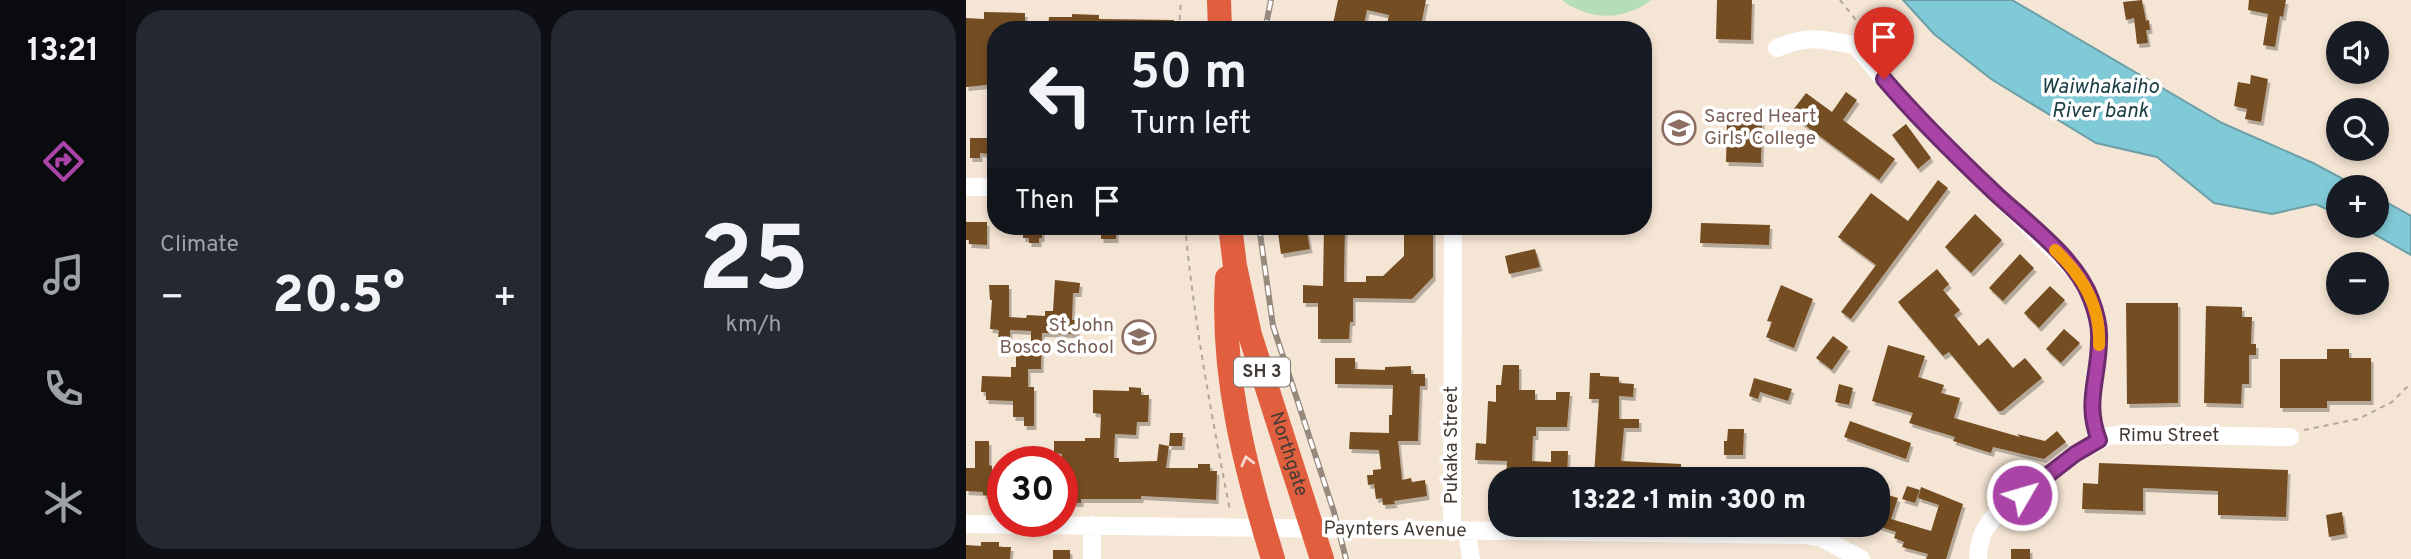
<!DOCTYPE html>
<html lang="en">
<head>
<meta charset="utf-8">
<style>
  :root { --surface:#171b24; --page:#242831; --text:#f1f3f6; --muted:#9ea1a6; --accent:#aa44a7 }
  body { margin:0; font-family:Overpass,sans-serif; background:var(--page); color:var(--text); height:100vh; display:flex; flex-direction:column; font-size:26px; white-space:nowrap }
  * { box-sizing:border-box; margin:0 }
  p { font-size:23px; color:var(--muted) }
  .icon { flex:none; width:38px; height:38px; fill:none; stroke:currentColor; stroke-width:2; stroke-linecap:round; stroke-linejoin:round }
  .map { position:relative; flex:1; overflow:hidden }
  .drawer { display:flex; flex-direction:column; gap:10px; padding:10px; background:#0d0f14; width:840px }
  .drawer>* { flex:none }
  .guide { position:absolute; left:21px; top:21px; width:665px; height:214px; border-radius:28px; box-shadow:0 4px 10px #0003; background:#171b24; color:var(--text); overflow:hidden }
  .buttons { position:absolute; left:1360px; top:21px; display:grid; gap:14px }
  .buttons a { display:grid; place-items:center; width:63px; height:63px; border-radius:50%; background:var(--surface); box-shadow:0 4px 10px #0003; font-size:35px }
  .speed { position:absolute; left:21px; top:446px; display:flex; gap:14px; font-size:35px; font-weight:700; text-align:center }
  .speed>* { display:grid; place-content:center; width:91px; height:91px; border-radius:50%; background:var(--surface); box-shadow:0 4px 10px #0003; line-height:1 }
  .speed .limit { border:10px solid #d22; background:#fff; color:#111 }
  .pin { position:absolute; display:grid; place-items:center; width:60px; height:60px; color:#fff; margin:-72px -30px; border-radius:50% 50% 50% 0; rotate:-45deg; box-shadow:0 0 7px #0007 }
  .pin .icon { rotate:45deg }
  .me { position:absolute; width:77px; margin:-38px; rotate:52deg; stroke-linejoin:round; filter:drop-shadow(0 0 5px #0008) }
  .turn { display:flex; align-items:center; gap:24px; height:147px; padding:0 28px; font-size:32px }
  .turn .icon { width:91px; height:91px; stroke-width:2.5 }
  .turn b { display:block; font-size:49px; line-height:60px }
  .then { display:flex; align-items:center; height:66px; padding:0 28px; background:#0003; gap:14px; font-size:26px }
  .big { font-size:52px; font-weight:800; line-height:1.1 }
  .drawer .card { flex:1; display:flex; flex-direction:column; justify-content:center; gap:10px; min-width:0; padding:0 24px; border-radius:28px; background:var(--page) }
  .drawer .dial { align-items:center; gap:0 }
  .dial b { font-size:91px; line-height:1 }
  .heat { display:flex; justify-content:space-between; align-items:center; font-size:38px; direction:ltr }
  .drawer .tiles { flex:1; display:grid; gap:10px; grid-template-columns:repeat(2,1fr) }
  .trip { position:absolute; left:522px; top:467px; width:402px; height:70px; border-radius:28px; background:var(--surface); box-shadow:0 4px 10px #0003; font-weight:800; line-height:70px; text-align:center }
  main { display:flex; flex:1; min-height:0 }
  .dock { display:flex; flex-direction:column; width:126px; justify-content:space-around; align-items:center; background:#090b0e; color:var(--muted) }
  .dock .icon { width:49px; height:49px }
  .dock .on { color:var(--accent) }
  .dock b { font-size:32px; color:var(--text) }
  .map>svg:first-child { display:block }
  .green { fill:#b5deb8 }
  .water { fill:#80cad8; stroke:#6d9fa7; stroke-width:2 }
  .building { fill:#744e24; filter:url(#shadow) }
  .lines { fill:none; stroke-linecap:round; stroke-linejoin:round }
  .path { stroke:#b3a79a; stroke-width:2; stroke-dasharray:5 5; stroke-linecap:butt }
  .minor { stroke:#fff; stroke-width:18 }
  .highway { stroke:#e15f3e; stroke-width:24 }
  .rail-casing { stroke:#968a7f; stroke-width:6 }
  .rail { stroke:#fff; stroke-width:3.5; stroke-dasharray:10; stroke-linecap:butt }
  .oneway { stroke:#f8d7cf }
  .route-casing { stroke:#6e2c6d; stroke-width:18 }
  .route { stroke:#aa44a7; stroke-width:12 }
  .slow { stroke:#f59e0b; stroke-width:12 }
  .labels { text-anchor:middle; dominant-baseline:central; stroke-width:7; stroke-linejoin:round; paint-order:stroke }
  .shield { fill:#fff; stroke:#7b7672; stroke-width:2 }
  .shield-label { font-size:18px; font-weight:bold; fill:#423b35 }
  .education-label { font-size:19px; fill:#785e54; stroke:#fff; text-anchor:start }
  .street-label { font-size:19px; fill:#423b35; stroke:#fff }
  .water-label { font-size:21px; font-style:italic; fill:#1c4046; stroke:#fff }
</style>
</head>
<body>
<main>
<nav class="dock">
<b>13:21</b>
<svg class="icon on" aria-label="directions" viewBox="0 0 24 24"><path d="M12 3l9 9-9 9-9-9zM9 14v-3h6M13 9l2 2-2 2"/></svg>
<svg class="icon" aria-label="music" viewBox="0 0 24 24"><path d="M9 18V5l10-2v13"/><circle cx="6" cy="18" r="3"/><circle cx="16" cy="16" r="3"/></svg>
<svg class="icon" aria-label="phone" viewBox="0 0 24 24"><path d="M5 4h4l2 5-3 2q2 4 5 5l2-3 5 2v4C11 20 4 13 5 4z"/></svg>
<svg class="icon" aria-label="climate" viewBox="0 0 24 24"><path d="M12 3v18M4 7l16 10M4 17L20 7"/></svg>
</nav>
<section class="drawer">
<div class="tiles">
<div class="card"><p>Climate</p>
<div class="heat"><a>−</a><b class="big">20.5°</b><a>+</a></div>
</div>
<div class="card dial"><b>25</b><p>km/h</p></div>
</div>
</section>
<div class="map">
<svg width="1445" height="559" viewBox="0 0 1445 559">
  <defs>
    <filter id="shadow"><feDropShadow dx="2.5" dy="4" stdDeviation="0" flood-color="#0004"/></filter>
  </defs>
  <rect width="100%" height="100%" fill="#f5e5d4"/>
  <path class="green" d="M596,0H685C658,21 623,21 596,0Z"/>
  <path class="water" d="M937,0H1046L1256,123L1347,163L1392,187H1372V215L1350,204L1306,214L1248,203L1191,157L1130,143L1025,79L968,34Z
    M1411,197L1445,216V255L1394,226H1410Z"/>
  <path class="building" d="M372,0H460L454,30H420L423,15L401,10L397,30H375L367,24Z
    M751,0H786L785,40L750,39Z
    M1176,0L1180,21L1183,20L1184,30H1180L1182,43L1171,44L1168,18L1160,20L1157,2Z
    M1283,0H1320L1317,17L1314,16L1309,47L1297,45L1302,14L1282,10Z
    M18,12L59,13V30H30V84L0,87V18L18,19Z
    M106,14L133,15V19L208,20L207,30H82L83,17H106Z
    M1285,75L1302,79L1295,122L1279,119L1281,109L1268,106L1272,82L1284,84Z
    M880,92L891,100L877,120L929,159L913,180L824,114L840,93L866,112Z
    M761,121H796L795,163L760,162Z
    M940,124L965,158L952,169L926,135Z
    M4,138H23L22,154L14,153V158H4Z
    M972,180L982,188L885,319L875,312L910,265L872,237L905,193L942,221Z
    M1009,214L1036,240L1005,273L979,247Z
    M0,222H21V245L3,244V240H0Z
    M735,223L804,225L803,245L734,243Z
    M57,226H76V238H73V243H63V238H57Z
    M135,226H150V239H135Z
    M311,226H340L344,249L315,254Z
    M358,226H379L378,282H400V276H417L438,256V226H467V277L446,299L387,298V322H384L383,339H352V303H337V285L357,286Z
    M569,249L574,267L543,274L539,256Z
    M1054,254L1068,268L1037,301L1023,288Z
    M971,269L983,284L977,290L994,310L988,315L1013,346L1022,338L1047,368L1059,358L1076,378L1036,411H1032L983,352L977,356L932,302Z
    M89,280L114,283L113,293H107L106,320H111V334L76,333L75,369H62V387H68V426H58V417H47V401L20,400V392H15L16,376L45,377V367H50V350H65V331L44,330V338L32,337L33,330L24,329L26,300H24L23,285H43V317L60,318L61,315L79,316V311H87Z
    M815,285L847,299L828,348L800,337L806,322L801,321Z
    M1084,286L1099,300L1073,328L1058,313Z
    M1160,303H1212V403L1161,404Z
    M1240,306L1276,307V317H1286L1285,344H1290V355H1283V384H1276L1275,404L1238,403Z
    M1098,329L1114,343L1095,363L1080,349Z
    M867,336L882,347L866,370L850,358Z
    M922,345L959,356L952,377L978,385L975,393L994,398L988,418L1054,437L1051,434L1079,441L1091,431L1100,442L1078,459L1027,447L1025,453L987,441L989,437L943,423L947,413L906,401Z
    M1361,349H1383V358H1405V401H1361V408H1314V359H1361Z
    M369,358H389V369L419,370V367L445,366V374H459V386H454L452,441H432L436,480L445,478L446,482L459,480L461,496L428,501L429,504L417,505L416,498L410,499L408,484L402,485L401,475H407V470L415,469L413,450L383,449L384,432L423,433V415H426L427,385L369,384Z
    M537,365H553V390H569V400H590V392H604L601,427H570V436H567L566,461L585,462V451H602L601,480H540L541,461L509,460L510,443L520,444L522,401L530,402V385H535Z
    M624,373H634V376L653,377V383L668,384L667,397L653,396V419H673V428H658L655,461L715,464V480H659V476H628L633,399H623Z
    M788,378L826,389L822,401L794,392L792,399L783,396Z
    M873,384L887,388L883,405L869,402Z
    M163,387L175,388V395H183L182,422H171L170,435L149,434L148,458H153V462L191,461L193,444L203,446L200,468H232V464H244V471H251L250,500L175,496V499H115V503L96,502V454L88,453V441H119V438H134L135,414L127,413V390L163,391Z
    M884,421L945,443L940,459L878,437Z
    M762,429H778L777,455H758V441H761Z
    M204,433H217L216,446H203Z
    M9,441H23V465L26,466V475L37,476V498L17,495V492L0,491V468H9Z
    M1133,463L1322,470L1320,517L1252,515V491L1177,488V511L1116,509L1117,483L1132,484Z
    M941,486L954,490L949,503L936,499Z
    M955,487L997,504L980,559H960L962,554L936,547L938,542L928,538L930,532L912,526V492L932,498L925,519L965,531L973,505L952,498Z
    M1376,512L1379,534L1363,537L1360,515Z
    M15,542H33V547H45L44,559H0V545L15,546Z
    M1045,549H1064V559H1045Z
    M87,550H104V559H87Z"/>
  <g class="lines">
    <path class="path" d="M874,0L917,54
      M213,30L215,0
      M219,226C228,322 246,417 264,511
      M1338,430L1392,419L1426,402L1445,383"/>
    <path class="minor" d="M811,48C843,34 856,40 889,45L932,96L998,163L1111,273C1124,293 1134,317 1133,341C1132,378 1118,403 1133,440
      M0,187H30
      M0,524L839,535L856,538L895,559
      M486,532L487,226
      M501,532L505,559
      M126,559V525
      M1012,559C1012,542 1017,530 1028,517L1109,454L1142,436L1160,434L1324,437"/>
    <g class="highway">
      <path d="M253,0L254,30"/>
      <path id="s1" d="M264,226L269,266L284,335L356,559"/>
      <path d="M261,278C255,375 279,467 307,559"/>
    </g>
    <defs>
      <path id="rail" d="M299,30L305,0
        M293,226L307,326L368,512L380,559"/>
    </defs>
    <use href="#rail" class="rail-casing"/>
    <use href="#rail" class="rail"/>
  </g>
  <defs><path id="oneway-chevron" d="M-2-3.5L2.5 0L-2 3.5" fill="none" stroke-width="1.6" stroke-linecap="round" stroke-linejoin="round" transform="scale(1.75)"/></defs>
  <use class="oneway" href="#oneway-chevron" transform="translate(281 461) rotate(-104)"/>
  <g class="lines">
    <defs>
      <path id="route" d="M918,79C952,119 991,157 1029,193C1061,223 1110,258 1125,299C1130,312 1134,326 1133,340C1133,378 1118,402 1133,440L1109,454L1056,495"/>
    </defs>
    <use href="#route" class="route-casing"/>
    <use href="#route" class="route"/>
    <path class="slow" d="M1089,250C1116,275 1135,307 1133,345"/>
  </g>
  <defs>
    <symbol id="school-ring" viewBox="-11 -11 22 22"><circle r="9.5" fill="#fff" stroke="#8d6e63" stroke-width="1.5"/><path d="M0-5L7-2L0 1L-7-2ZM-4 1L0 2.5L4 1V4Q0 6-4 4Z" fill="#8d6e63"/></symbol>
  </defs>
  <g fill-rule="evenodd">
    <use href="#school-ring" x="694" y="109" width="38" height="38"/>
    <use href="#school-ring" x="154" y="318" width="38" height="38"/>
  </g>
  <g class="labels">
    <rect class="shield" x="268" y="357.5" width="56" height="29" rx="5"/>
    <g class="shield-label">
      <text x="296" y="372">SH 3</text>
    </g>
    <g class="education-label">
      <text x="738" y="117">Sacred Heart<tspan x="738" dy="22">Girls' College</tspan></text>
      <text x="148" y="326" text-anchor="end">St John<tspan x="148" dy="22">Bosco School</tspan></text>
    </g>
    <g class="street-label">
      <text x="1203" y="436">Rimu Street</text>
      <text transform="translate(486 445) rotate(-90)">Pukaka Street</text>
      <text stroke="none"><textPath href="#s1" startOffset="236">Northgate</textPath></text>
      <text transform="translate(429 530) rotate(1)">Paynters Avenue</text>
    </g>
    <g class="water-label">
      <text x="1134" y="87">Waiwhakaiho<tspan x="1134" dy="24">River bank</tspan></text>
    </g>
  </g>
</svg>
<div class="buttons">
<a><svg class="icon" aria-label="sound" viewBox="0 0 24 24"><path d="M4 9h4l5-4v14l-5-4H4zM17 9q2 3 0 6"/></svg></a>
<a><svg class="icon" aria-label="search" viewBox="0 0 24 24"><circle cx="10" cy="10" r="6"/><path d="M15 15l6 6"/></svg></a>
<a>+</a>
<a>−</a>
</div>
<div class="speed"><div class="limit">30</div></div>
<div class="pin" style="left:918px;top:79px;background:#d93025"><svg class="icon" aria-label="arrive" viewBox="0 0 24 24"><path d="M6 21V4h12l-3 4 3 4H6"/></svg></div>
<svg class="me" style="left:1056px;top:495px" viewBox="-20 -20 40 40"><circle r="17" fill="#aa44a7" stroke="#fff" stroke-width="3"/><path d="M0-11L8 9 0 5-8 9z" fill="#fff"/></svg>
<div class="trip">13:22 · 1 min · 300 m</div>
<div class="guide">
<div class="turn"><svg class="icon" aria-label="left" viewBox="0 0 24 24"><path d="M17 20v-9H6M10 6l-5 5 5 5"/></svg><div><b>50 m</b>Turn left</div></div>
<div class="then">Then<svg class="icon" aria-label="arrive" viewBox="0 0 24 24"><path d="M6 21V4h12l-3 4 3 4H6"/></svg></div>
</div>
</div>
</main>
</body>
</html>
